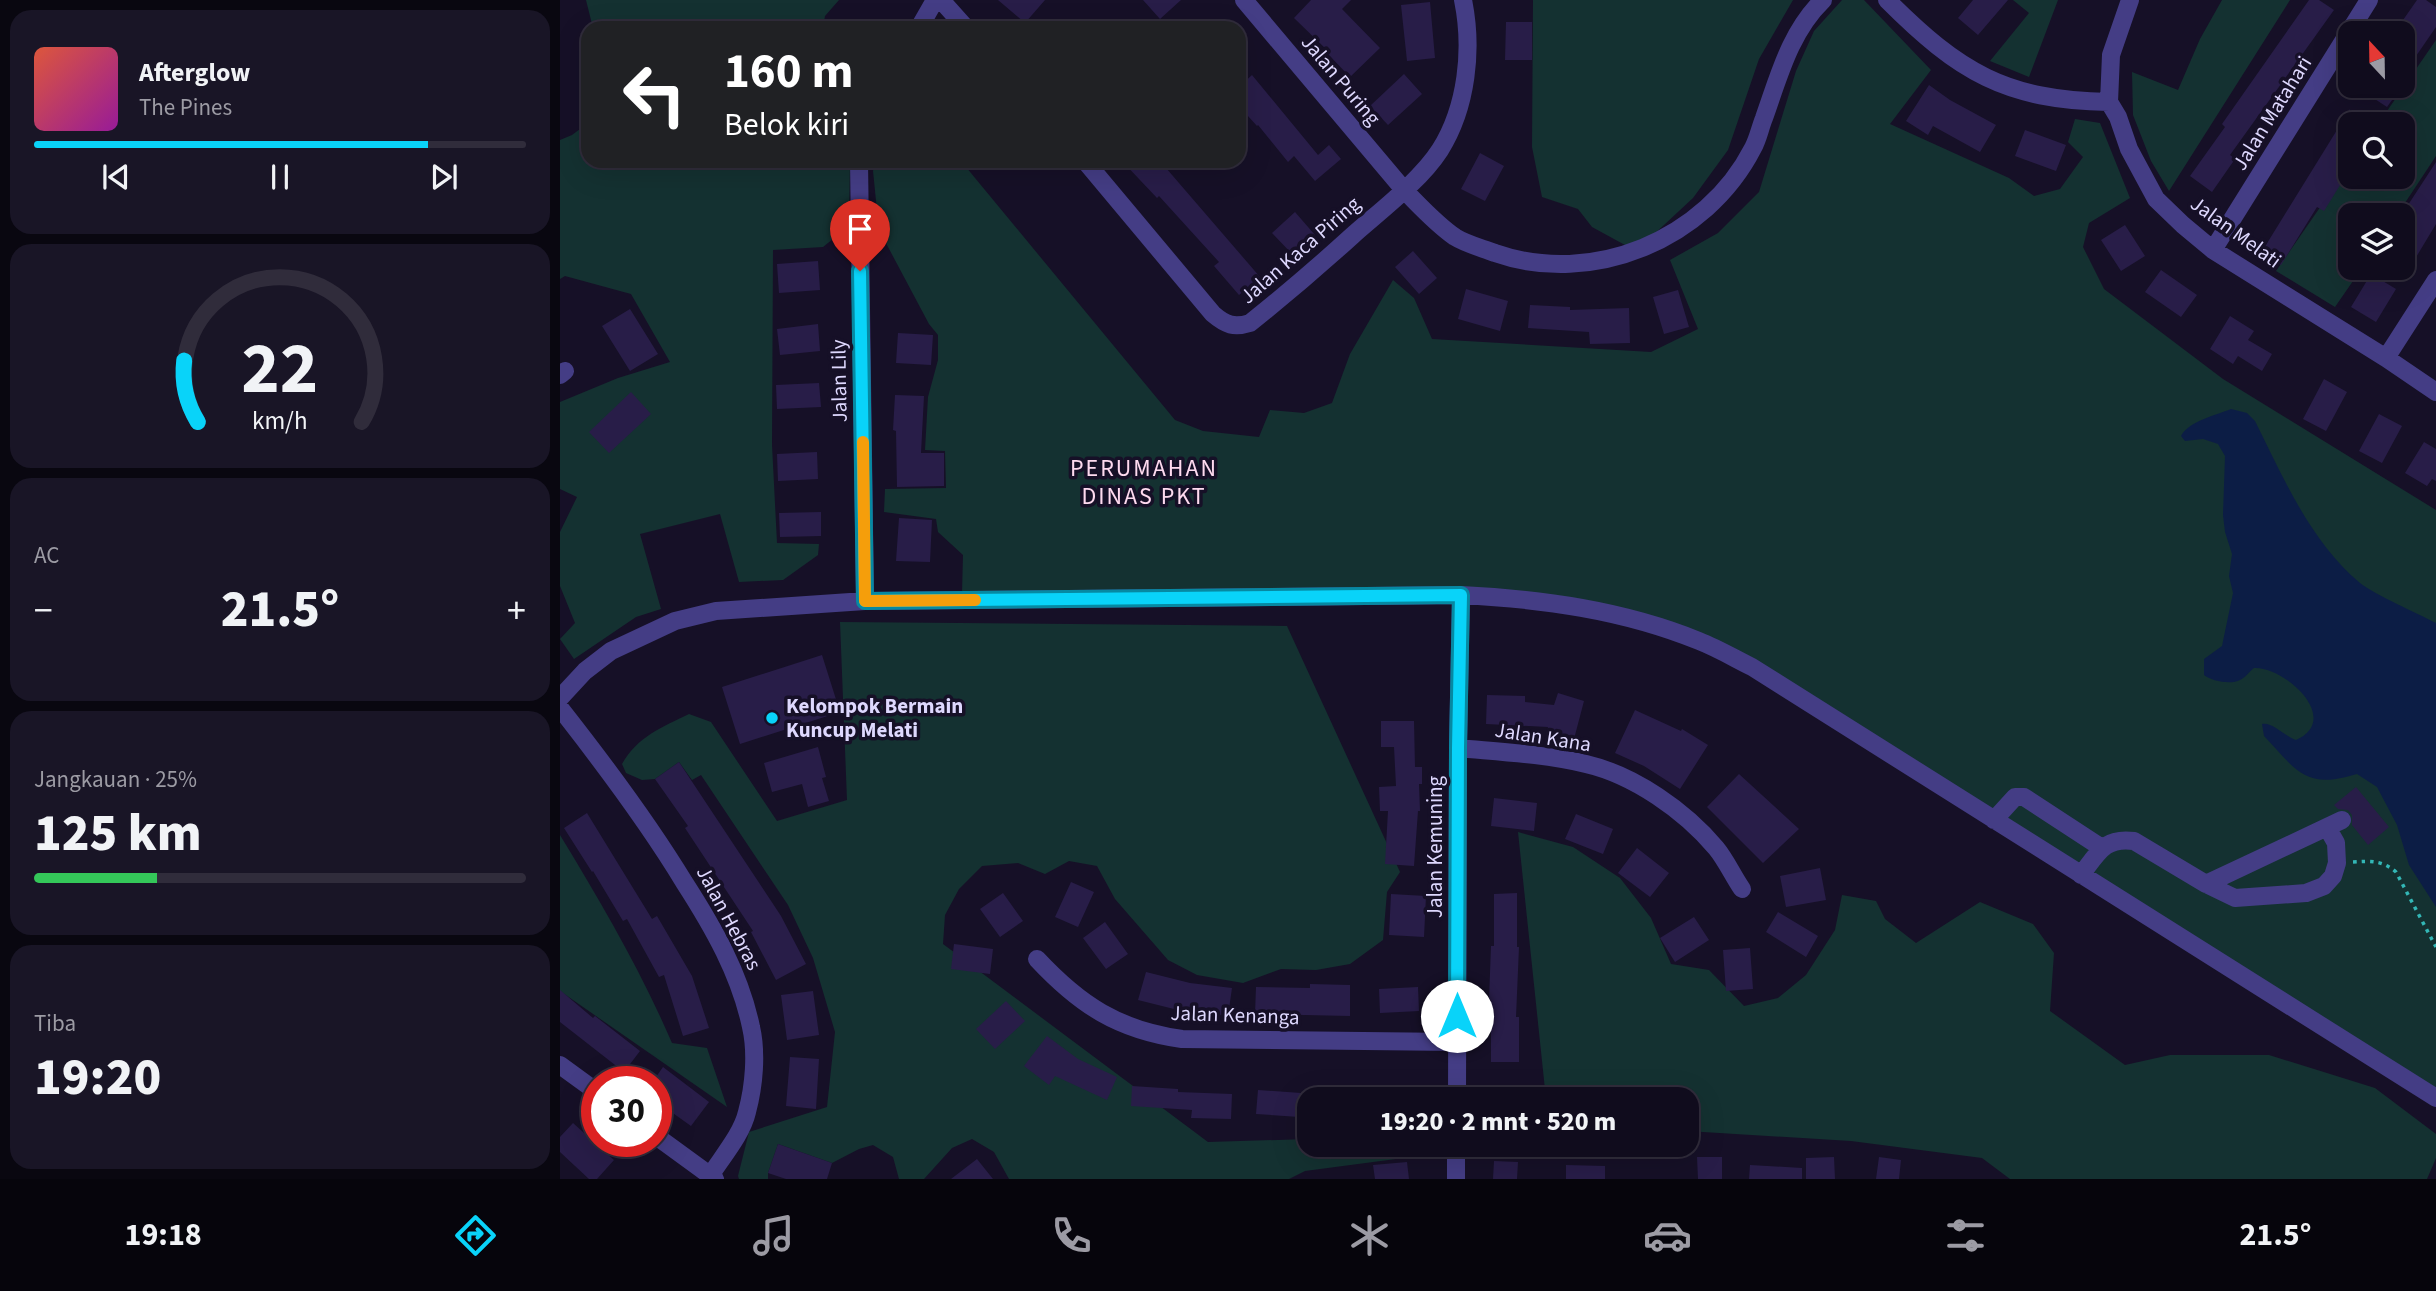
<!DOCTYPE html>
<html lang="id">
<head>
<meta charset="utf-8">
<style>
  :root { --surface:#100c1d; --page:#191526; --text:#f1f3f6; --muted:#9c9ba4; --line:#302c3b; --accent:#09d3f9 }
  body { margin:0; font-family:"Source Sans 3",sans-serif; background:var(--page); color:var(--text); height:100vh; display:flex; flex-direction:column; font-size:26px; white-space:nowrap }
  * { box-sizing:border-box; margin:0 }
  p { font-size:23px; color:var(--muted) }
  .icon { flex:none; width:38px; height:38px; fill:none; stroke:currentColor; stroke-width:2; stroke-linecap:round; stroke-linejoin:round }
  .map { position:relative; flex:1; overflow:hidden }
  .side { display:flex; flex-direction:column; gap:10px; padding:10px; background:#090710; width:560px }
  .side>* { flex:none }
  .hud { position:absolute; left:21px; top:21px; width:665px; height:147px; border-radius:21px; box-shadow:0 7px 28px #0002,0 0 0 2px var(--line); background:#202124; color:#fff; overflow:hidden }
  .needle { width:46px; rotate:338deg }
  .controls { position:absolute; left:1778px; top:21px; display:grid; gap:14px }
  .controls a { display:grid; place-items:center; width:77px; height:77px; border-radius:14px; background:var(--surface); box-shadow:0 7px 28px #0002,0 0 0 2px var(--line); font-size:35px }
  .speed { position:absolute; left:21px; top:1066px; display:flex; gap:14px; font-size:35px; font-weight:700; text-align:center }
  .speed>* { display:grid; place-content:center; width:91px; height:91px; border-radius:50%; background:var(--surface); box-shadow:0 7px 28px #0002,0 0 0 2px var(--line); line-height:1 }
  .speed .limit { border:10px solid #d22; background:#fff; color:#111 }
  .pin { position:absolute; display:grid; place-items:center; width:60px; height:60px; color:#fff; margin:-72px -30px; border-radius:50% 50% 50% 0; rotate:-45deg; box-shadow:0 0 7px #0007 }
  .pin .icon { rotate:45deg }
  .me { position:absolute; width:77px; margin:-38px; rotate:0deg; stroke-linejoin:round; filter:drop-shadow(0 0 5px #0008) }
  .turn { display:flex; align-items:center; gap:24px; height:147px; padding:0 28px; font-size:32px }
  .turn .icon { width:91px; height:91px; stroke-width:2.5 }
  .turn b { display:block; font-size:49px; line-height:60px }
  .big { font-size:52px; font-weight:800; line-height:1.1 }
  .side .widget { flex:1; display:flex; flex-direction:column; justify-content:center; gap:10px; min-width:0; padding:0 24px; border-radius:21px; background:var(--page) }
  .side .dial { align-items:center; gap:0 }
  .dial svg { height:182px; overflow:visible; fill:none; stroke:var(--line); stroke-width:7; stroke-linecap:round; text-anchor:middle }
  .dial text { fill:var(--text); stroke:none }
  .song { display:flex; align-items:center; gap:21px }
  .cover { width:84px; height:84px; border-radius:10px; background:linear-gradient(135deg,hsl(10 70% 55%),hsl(300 70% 35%)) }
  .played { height:7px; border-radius:4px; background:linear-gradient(90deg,var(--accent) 80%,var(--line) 80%) }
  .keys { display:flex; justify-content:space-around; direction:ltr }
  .heat { display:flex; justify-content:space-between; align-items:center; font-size:38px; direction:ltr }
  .charge { height:10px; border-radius:5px; background:linear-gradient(90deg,#34c759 25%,var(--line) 0) }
  .trip { position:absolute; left:737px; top:1087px; width:402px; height:70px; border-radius:21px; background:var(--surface); box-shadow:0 7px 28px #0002,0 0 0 2px var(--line); font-weight:800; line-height:70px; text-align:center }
  .tabs { display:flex; height:112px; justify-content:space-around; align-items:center; background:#06050c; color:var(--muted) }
  .tabs .icon { width:49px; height:49px }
  .tabs .current { color:var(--accent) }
  .tabs b { font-size:32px; color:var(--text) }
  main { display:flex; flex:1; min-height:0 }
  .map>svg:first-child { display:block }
  .green { fill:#143131 }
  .water { fill:#0c1d45 }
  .building { fill:#281d48 }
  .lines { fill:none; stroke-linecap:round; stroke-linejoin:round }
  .path { stroke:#33b7b6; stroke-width:3.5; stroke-dasharray:3.5 5; stroke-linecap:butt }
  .minor { stroke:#443d85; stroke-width:18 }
  .route-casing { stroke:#0689a2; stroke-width:18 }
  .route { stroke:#09d3f9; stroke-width:12 }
  .slow { stroke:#f59e0b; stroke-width:12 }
  .poi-dot { fill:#09d3f9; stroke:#161027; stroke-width:2.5 }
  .labels { text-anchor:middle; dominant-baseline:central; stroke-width:7; stroke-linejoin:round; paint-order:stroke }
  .street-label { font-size:21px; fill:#ded8fe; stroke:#161027 }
  .poi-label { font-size:21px; font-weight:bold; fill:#ded8fe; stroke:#161027; text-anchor:start }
  .quarter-label { font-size:24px; letter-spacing:2px; fill:#fedaef; stroke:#161027 }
</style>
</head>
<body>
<main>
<section class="side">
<div class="widget">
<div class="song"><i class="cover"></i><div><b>Afterglow</b><p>The Pines</p></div></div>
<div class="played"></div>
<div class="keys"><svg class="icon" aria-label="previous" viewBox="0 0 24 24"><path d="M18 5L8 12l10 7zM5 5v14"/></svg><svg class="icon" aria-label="pause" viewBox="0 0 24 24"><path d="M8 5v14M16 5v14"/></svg><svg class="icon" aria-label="next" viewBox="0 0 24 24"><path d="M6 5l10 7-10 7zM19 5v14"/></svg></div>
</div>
<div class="widget dial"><svg viewBox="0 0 100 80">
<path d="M14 69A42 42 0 1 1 86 69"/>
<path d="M14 69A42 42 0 0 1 8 42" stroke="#09d3f9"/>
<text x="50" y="56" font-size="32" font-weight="700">22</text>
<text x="50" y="72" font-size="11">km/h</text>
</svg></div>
<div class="widget"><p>AC</p>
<div class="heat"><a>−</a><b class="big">21.5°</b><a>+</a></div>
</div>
<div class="widget"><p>Jangkauan · 25%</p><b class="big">125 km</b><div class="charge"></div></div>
<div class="widget"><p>Tiba</p><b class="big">19:20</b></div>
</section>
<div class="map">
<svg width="1876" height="1179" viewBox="0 0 1876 1179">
  <rect width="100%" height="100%" fill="#161027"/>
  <path class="green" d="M26,0H279L265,16L263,28H33Z
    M973,0H1233L1199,59L1168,150L1133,198L1076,251L1032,227L1018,209L982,197L972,147Z
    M1282,0H1304L1371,70L1330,124L1449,178L1474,196L1500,189L1523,157L1508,142L1515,119L1540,123L1570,198L1529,223L1523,247L1544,289L1663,379L1876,510V1089L1140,638L1019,601L402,593L403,555L378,532L376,519L324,512L325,489L386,488L385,451L365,450L368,397L378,360V335L369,324L319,230L313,171L316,161H401L615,420L643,431L699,437L710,410L744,413L772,403L790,354L833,280L854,298L872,339L1091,352L1138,329L1110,260L1158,233L1199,192L1236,71L1254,31Z
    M1453,0H1498L1469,77L1430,61L1469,13Z
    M1662,0H1730L1609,191L1591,161L1573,115L1572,72L1618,90L1640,39Z
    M1876,40V156L1837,215H1790V268H1802L1775,307L1716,271L1790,164V177H1843V124H1818Z
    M28,123V161H290L289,226L263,247L213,250L212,445L217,543L259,544L258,555L223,580L179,582L160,514L80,534L101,609L76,617L14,659L0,639L15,623L0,586V532L17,497L0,489V402L58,378L110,362L71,294L5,276L0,279V140L12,135Z
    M280,622L727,626L840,872L827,892L823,940L790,964L756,970L721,969L683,983L637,975L608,960L555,899L537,866L509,861L485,874L458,863L422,866L399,889L385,915L383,944L648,1142L749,1139V1144L863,1145L851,1157L745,1171L729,1179H449L434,1152L412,1139L392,1148L364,1179H339L333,1157L313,1145L299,1149L272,1163L218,1144L208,1173V1179H179L178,1176L189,1132L267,1107L275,1032L253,958L228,905L141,775L132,780L119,762L95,779L82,780L66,773L62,764C77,737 102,727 129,714L151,722L217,821L287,800Z
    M958,832L1013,847L1060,878L1091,918L1111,964L1149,970L1184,1006L1218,998L1246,975L1275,930L1282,895L1316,901L1325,919L1356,943L1420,902L1473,924L1494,953L1490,1011L1565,1065L1610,1055H1709L1815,1088L1876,1134V1158L1867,1179H1450L1422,1158L1291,1141L1127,1131V1099H986Z
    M0,835C42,904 80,969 112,1043L147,1048L167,1107L0,991Z"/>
  <path class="water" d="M1671,409L1687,413L1695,421C1723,477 1750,541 1800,583C1817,596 1855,612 1876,623V907L1849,865L1837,825L1817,787L1797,774C1745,790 1737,771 1704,736L1702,724C1713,722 1724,736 1736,740C1783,719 1724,666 1694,668C1689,672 1685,678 1680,680C1671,685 1651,681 1644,675V659L1662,646L1673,593L1669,576L1672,554L1665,532L1663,515L1665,456L1658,444L1643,439L1625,441L1621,436C1629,421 1656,415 1671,409Z"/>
  <path class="building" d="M438,0H485L465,23Z
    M583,0H621L600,19Z
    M751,0H791L782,9L820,48L790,77L766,52L768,51L734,18Z
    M1413,0H1448L1418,35L1398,18Z
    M1749,0H1759L1774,10L1670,155L1675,159L1652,192L1630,176L1665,127L1662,124Z
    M1857,0H1866L1876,7V27L1843,75V33H1834Z
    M870,2L875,58L847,61L841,5Z
    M946,22H972V60H945Z
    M844,74L862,94L828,125L810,106Z
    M692,75L758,155L769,145L781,159L755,181L734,156L728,162L698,125L697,126L679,106V87Z
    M1369,85L1390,100L1436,125L1420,152L1373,126L1368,135L1346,121Z
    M1795,86H1842L1827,107Z
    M1790,109V169L1764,211L1757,207L1721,265L1701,253Z
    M1465,130L1506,145L1496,171L1455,156Z
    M920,153L944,166L925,201L901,189Z
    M562,161H600L700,277L679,295L654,266L659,262L599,196L597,198Z
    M1876,162V224L1843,279V223L1852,207L1848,205Z
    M735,212L755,235L733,255L712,233Z
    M1565,225L1585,256L1561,271L1541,240Z
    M853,251L877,278L859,294L835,267Z
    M258,261L260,290L219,293L217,264Z
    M1601,270L1637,295L1621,317L1585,292Z
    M1811,274L1836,289L1816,322L1791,307Z
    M906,289L948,301L940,331L898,319Z
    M1118,290L1129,327L1104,334L1093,297Z
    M970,305L1010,307V310L1069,308L1070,343L1030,344L1029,332L968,328Z
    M70,309L98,354L70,371L42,326Z
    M1670,316L1694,331L1688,340L1712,354L1702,371L1678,356L1673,364L1650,349Z
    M258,324L260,351L220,355L217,329Z
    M338,333L373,335L371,365L336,363Z
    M1764,379L1787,392L1766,431L1743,419Z
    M259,383L261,407L217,409L216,385Z
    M71,392L91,414L49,453L29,432Z
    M335,395L364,396L361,453H384V486L337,487L336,431L333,430Z
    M1819,414L1842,426L1822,463L1799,451Z
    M1864,442L1876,449V481L1872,479L1867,486L1845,473Z
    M257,452L258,479L218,481L217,454Z
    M261,512V536L220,537L219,513Z
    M339,518L372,520L370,562L336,561Z
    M262,655L280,712L180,744L162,687Z
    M998,693L1024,701L1014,739L987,732L988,727L926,724L927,695L965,696V702L994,705Z
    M1075,710L1121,731L1122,729L1148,745L1120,789L1084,766L1055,753Z
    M821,721H854L855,767H862V784H859L860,811H858L854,866L825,864L828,811H820L819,787L836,786L834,747H821Z
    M258,747L266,777L262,778L269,801L248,807L242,784L212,792L204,763Z
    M119,762L221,916L246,964L216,980L191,932L193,931L125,828L128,826L95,779Z
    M1179,774L1239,829L1203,863L1147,807Z
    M1796,787L1829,827L1808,845L1792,825V815L1788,810L1778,809L1774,805Z
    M934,798L977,803L974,831L931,826Z
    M27,813L92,919L97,916L132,976L149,1028L123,1036L104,975L99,977L67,919L63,921L33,871L32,872L4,828Z
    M1016,814L1053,829L1043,854L1005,839Z
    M1077,848L1109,873L1090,897L1058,873Z
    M1260,868L1266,900L1226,907L1220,876Z
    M511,882L534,892L518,927L495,917Z
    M443,893L463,921L440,937L420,909Z
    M957,893V947H959L956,1017H959V1062H931V1000H929L931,946H934V894Z
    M831,894L866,896L864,937L829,935Z
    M1218,912L1258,936L1246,957L1206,932Z
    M1134,917L1149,940L1115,962L1100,938Z
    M545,922L568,954L546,969L523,938Z
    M394,944L433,949L430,974L391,969Z
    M1190,948L1193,989L1166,991L1163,950Z
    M586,972L630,983L672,988L668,1016L622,1011L578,1000Z
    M750,984L790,985V1016L695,1014L696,987L750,988Z
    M858,987L859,1011L820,1013L819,989Z
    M0,990L33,1018L35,1016L80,1051L64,1072L0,1022Z
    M253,991L259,1035L227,1040L221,995Z
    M446,1001L465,1021L435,1049L416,1029Z
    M487,1036L518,1059L557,1077L547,1100L495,1076L489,1085L464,1066Z
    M230,1057L259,1059L256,1109L226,1106Z
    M103,1067L149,1102L131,1126L96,1101V1077Z
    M572,1086L618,1089V1092L672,1094L671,1119L631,1118L632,1110L571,1106Z
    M698,1090L741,1093L739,1117L696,1114Z
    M13,1123L54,1160L37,1179H29L0,1152V1137Z
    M218,1144L272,1163L267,1179H226L208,1173Z
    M1137,1157H1162V1179H1138Z
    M1274,1157L1275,1179H1246V1158Z
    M1319,1157L1341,1160L1339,1179H1316Z
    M417,1159L433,1179H391Z
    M934,1161L958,1162L957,1179H933Z
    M847,1162L849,1179H815L813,1165Z
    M1006,1165L1045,1166V1179H1006Z
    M1190,1165L1242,1168V1179H1189Z"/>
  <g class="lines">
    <path class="path" d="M1793,862C1811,861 1822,860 1836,872L1876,947"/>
    <path class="minor" d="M381,0L406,28
      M684,0L844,190C860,206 876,224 895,237C906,244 922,248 935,253C1032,287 1146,240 1193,148C1198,139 1200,128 1204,118C1219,76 1230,32 1263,0
      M1327,0C1399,72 1445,100 1549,102
      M1570,0L1551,55L1549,102L1558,117L1569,149L1596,199L1623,225L1653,250L1826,358L1876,392
      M359,28L375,0
      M299,161L305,601
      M525,161L653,314C666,325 674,328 690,323C725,295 759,266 792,236C820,211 860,181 880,150C907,107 913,49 903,0
      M1653,250L1809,0
      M1826,358L1876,280
      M0,375L5,371
      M0,698L25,671L51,651L115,621L156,611L305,601L901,595C981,599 1063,610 1139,641C1157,648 1174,658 1192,667L1876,1098
      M0,708C44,764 87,821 124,882C153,927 180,974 191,1027C197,1053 194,1086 187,1112C182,1134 162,1157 150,1176
      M898,748C941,752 984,754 1026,764C1074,775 1125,811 1156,848C1166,860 1173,876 1182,889
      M1434,820L1455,797H1464L1542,848
      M1521,875C1538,853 1544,837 1574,841L1646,884L1782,820
      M1646,884L1675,898L1746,893L1764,886L1773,876L1777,863L1776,843L1767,827
      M477,959C520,1005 558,1030 622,1039L897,1042
      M0,1065L37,1092
      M897,1099L898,748L901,595
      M96,1136L155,1179
      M896,1179V1144"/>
  </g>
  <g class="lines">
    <defs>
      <path id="route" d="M300,271L305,601L901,595L898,748L897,1016"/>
    </defs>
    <use href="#route" class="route-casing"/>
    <use href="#route" class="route"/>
    <path class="slow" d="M303,442L305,601L415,600"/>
  </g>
  <circle class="poi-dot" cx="212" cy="718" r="7"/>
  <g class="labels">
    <g class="street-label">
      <text transform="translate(781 80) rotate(50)">Jalan Puring</text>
      <text transform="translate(1712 113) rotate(-58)">Jalan Matahari</text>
      <text transform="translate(1676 232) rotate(36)">Jalan Melati</text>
      <text transform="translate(740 250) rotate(-41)">Jalan Kaca Piring</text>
      <text transform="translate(279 381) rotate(-91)">Jalan Lily</text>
      <text transform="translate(983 737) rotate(9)">Jalan Kana</text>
      <text transform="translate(875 847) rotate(-90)">Jalan Kemuning</text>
      <text transform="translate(169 918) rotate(62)">Jalan Hebras</text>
      <text transform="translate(675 1015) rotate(2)">Jalan Kenanga</text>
    </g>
    <g class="poi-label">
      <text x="226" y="706">Kelompok Bermain<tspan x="226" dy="24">Kuncup Melati</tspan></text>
    </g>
    <g class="quarter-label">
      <text x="584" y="468">PERUMAHAN<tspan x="584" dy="28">DINAS PKT</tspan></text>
    </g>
  </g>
</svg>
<div class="controls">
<a><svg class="needle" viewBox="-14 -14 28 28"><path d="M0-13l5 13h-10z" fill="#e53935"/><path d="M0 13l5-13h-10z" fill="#9c9ba4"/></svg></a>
<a><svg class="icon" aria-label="search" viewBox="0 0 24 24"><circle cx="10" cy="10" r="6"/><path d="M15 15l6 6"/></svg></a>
<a><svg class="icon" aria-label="layers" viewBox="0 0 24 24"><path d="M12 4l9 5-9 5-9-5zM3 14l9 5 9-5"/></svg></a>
</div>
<div class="speed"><div class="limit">30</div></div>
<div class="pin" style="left:300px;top:271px;background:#d93025"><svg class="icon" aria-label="arrive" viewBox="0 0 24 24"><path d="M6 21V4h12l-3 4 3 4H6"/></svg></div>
<svg class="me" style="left:897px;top:1016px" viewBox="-20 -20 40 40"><circle r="19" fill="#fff"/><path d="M0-13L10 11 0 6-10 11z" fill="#09d3f9"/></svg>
<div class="trip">19:20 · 2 mnt · 520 m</div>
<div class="hud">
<div class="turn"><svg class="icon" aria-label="left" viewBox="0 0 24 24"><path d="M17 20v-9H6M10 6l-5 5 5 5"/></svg><div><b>160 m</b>Belok kiri</div></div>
</div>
</div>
</main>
<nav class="tabs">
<b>19:18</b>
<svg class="icon current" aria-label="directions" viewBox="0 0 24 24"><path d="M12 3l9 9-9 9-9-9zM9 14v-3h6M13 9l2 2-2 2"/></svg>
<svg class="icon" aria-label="music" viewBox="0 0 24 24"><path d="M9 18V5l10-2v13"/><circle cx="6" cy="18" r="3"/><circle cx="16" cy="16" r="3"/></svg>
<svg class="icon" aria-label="phone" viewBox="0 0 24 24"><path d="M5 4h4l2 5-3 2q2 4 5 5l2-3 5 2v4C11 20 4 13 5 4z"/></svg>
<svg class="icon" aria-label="climate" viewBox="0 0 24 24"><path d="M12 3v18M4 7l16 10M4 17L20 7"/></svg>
<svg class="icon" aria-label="car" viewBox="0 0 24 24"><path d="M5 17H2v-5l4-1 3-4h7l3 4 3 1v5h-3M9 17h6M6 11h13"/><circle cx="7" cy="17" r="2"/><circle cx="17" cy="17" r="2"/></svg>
<svg class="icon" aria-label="filters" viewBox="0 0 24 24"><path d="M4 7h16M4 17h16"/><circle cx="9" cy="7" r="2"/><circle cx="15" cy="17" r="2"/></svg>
<b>21.5°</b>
</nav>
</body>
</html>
